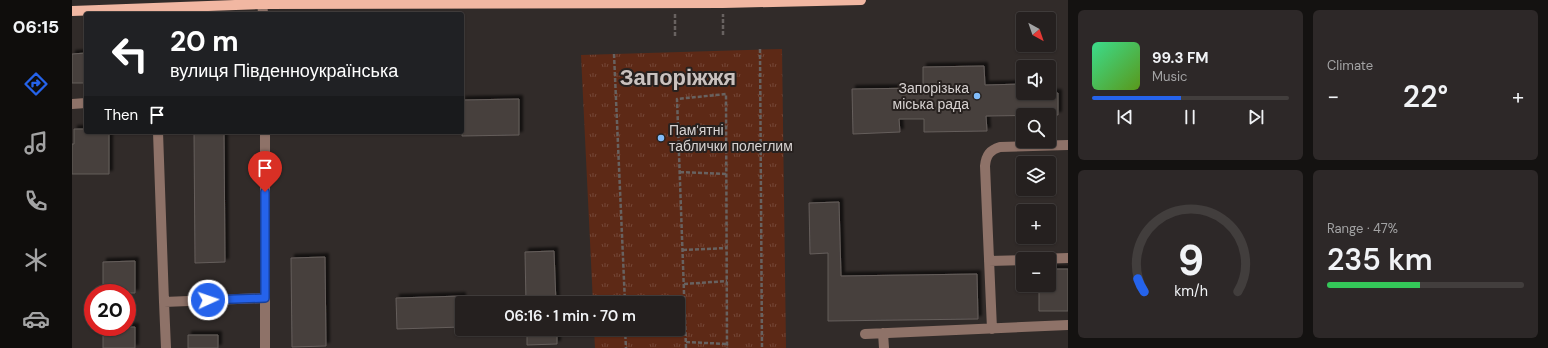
<!DOCTYPE html>
<html lang="en">
<head>
<meta charset="utf-8">
<style>
  :root { --surface:#25201f; --page:#2d2828; --text:#f1f3f6; --muted:#a3a3a4; --line:#423e3d; --accent:#2563eb }
  body { margin:0; font-family:"DM Sans",sans-serif; background:var(--page); color:var(--text); height:100vh; display:flex; flex-direction:column; font-size:15px; white-space:nowrap }
  * { box-sizing:border-box; margin:0 }
  p { font-size:13px; color:var(--muted) }
  .icon { flex:none; width:22px; height:22px; fill:none; stroke:currentColor; stroke-width:2; stroke-linecap:round; stroke-linejoin:round }
  .map { position:relative; flex:1; overflow:hidden }
  .side { display:flex; flex-direction:column; gap:10px; padding:10px; background:#141211; width:480px }
  .side>* { flex:none }
  .guide { position:absolute; left:12px; top:12px; width:380px; height:122px; border-radius:4px; box-shadow:0 1px 3px #0004,0 0 0 1px var(--line); background:#202124; color:#fff; overflow:hidden }
  .needle { width:26px; rotate:140deg }
  .tools { position:absolute; left:944px; top:12px; display:grid; gap:8px }
  .tools a { display:grid; place-items:center; width:40px; height:40px; border-radius:4px; background:var(--surface); box-shadow:0 1px 3px #0004,0 0 0 1px var(--line); font-size:20px }
  .speed { position:absolute; left:12px; top:284px; display:flex; gap:8px; font-size:20px; font-weight:700; text-align:center }
  .speed>* { display:grid; place-content:center; width:52px; height:52px; border-radius:50%; background:var(--surface); box-shadow:0 1px 3px #0004,0 0 0 1px var(--line); line-height:1 }
  .speed .limit { border:6px solid #d22; background:#fff; color:#111 }
  .pin { position:absolute; display:grid; place-items:center; width:34px; height:34px; color:#fff; margin:-41px -17px; border-radius:50% 50% 50% 0; rotate:-45deg; box-shadow:0 0 4px #0007 }
  .pin .icon { rotate:45deg }
  .me { position:absolute; width:44px; margin:-22px; rotate:87deg; stroke-linejoin:round; filter:drop-shadow(0 0 3px #0008) }
  .turn { display:flex; align-items:center; gap:14px; height:84px; padding:0 20px; font-size:18px }
  .turn .icon { width:52px; height:52px; stroke-width:2.5 }
  .turn b { display:block; font-size:28px; line-height:34px }
  .then { display:flex; align-items:center; height:38px; padding:0 20px; background:#0003; gap:8px; font-size:15px }
  .big { font-size:30px; font-weight:600; line-height:1.1 }
  .side .widget { flex:1; display:flex; flex-direction:column; justify-content:center; gap:6px; min-width:0; padding:0 14px; border-radius:6px; background:var(--page) }
  .side .dial { align-items:center; gap:0 }
  .dial svg { height:104px; overflow:visible; fill:none; stroke:var(--line); stroke-width:7; stroke-linecap:round; text-anchor:middle }
  .dial text { fill:var(--text); stroke:none }
  .song { display:flex; align-items:center; gap:12px }
  .cover { width:48px; height:48px; border-radius:6px; background:linear-gradient(135deg,hsl(150 70% 55%),hsl(90 70% 35%)) }
  .played { height:4px; border-radius:2px; background:linear-gradient(90deg,var(--accent) 45%,var(--line) 45%) }
  .keys { display:flex; justify-content:space-around; direction:ltr }
  .heat { display:flex; justify-content:space-between; align-items:center; font-size:22px; direction:ltr }
  .charge { height:6px; border-radius:3px; background:linear-gradient(90deg,#34c759 47%,var(--line) 0) }
  .side .tiles { flex:1; display:grid; gap:10px; grid-template-columns:repeat(2,1fr) }
  .trip { position:absolute; left:383px; top:296px; width:230px; height:40px; border-radius:4px; background:var(--surface); box-shadow:0 1px 3px #0004,0 0 0 1px var(--line); font-weight:600; line-height:40px; text-align:center }
  main { display:flex; flex:1; min-height:0 }
  .menu { display:flex; flex-direction:column; width:72px; justify-content:space-around; align-items:center; background:#0f0d0c; color:var(--muted) }
  .menu .icon { width:28px; height:28px }
  .menu .on { color:var(--accent) }
  .menu b { font-size:18px; color:var(--text) }
  .map>svg:first-child { display:block }
  .park { fill:url(#park-tufts) }
  .building { fill:#47403e; stroke:#655e5b; filter:url(#shadow) }
  .lines { fill:none; stroke-linecap:round; stroke-linejoin:round }
  .path { stroke:#686260; stroke-width:2.5; stroke-dasharray:4 2; stroke-linecap:butt }
  .minor { stroke:#8e7268; stroke-width:10 }
  .major { stroke:#f1b7a2; stroke-width:10 }
  .route-casing { stroke:#184099; stroke-width:10 }
  .route { stroke:#2563eb; stroke-width:7 }
  .poi-dot { fill:#81bcfa; stroke:#27211f; stroke-width:1.5 }
  .labels { text-anchor:middle; dominant-baseline:central; stroke-width:4; stroke-linejoin:round; paint-order:stroke }
  .poi-label { font-size:14px; fill:#d8d3d2; stroke:#27211f; text-anchor:end }
  .town-label { font-size:22px; font-weight:bold; fill:#cac2bf; stroke:#27211f }
</style>
</head>
<body>
<main>
<nav class="menu">
<b>06:15</b>
<svg class="icon on" aria-label="directions" viewBox="0 0 24 24"><path d="M12 3l9 9-9 9-9-9zM9 14v-3h6M13 9l2 2-2 2"/></svg>
<svg class="icon" aria-label="music" viewBox="0 0 24 24"><path d="M9 18V5l10-2v13"/><circle cx="6" cy="18" r="3"/><circle cx="16" cy="16" r="3"/></svg>
<svg class="icon" aria-label="phone" viewBox="0 0 24 24"><path d="M5 4h4l2 5-3 2q2 4 5 5l2-3 5 2v4C11 20 4 13 5 4z"/></svg>
<svg class="icon" aria-label="climate" viewBox="0 0 24 24"><path d="M12 3v18M4 7l16 10M4 17L20 7"/></svg>
<svg class="icon" aria-label="car" viewBox="0 0 24 24"><path d="M5 17H2v-5l4-1 3-4h7l3 4 3 1v5h-3M9 17h6M6 11h13"/><circle cx="7" cy="17" r="2"/><circle cx="17" cy="17" r="2"/></svg>
</nav>
<div class="map">
<svg width="996" height="348" viewBox="0 0 996 348">
  <defs>
    <pattern id="park-tufts" width="24" height="20" patternUnits="userSpaceOnUse"><rect width="24" height="20" fill="#5d2916"/><path d="M3 7l-1-3M5 7V3M7 7l1-3M15 17l-1-3M17 17v-4M19 17l1-3" fill="none" stroke="#744737"/></pattern>
    <filter id="shadow"><feDropShadow dx="3.5" dy="-3.5" stdDeviation="1" flood-color="#0009"/></filter>
  </defs>
  <rect width="100%" height="100%" fill="#312b29"/>
  <path class="park" d="M710,49L714,348H523L522,329H606V303H521L509,55Z"/>
  <path class="building" d="M14,53V83H0V54Z
    M912,66L913,85L951,84V93H986V115L914,116L915,131L852,132V119H827L828,132L781,134L780,89L851,88V67Z
    M447,99V135L390,136V100Z
    M2,129H14V132H37V174H0V144H2Z
    M122,132H152L153,262L123,263Z
    M767,202L769,276L905,274L906,319L756,321V253L738,254L737,203Z
    M482,251L484,303H454L453,252Z
    M253,257L254,346L220,347L219,258Z
    M63,261V293H31V262Z
    M977,269H996V311H967V285H977Z
    M390,296V327L325,329L324,298Z
    M31,327H63V348H31Z
    M455,329H485V344L455,345Z
    M116,335H146V348H116Z"/>
  <g class="lines">
    <path class="path" d="M651,35V14
      M603,36V14
      M688,49L690,348
      M542,54L553,303
      M608,172L654,174
      M611,250L655,248
      M612,284L655,281
      M553,329L554,348
      M614,342L655,344
      M614,348L605,99L654,94L655,348"/>
    <path class="minor" d="M190,0L191,14
      M0,104L14,103
      M86,132L92,302
      M193,132V348
      M966,259L996,258
      M917,261L951,260
      M920,329L913,166C914,155 918,150 928,147L996,145
      M811,333L812,348
      M793,334L996,325
      M94,348L92,302L193,298"/>
    <path class="major" d="M0,11L190,4L651,3L789,0"/>
  </g>
  <g class="lines">
    <defs>
      <path id="route" d="M136,300L193,298V192"/>
    </defs>
    <use href="#route" class="route-casing"/>
    <use href="#route" class="route"/>
  </g>
  <g class="poi-dot">
    <circle cx="905" cy="96" r="4"/>
    <circle cx="589" cy="138" r="4"/>
  </g>
  <g class="labels">
    <g class="poi-label">
      <text x="897" y="88">Запорізька<tspan x="897" dy="16">міська рада</tspan></text>
      <text x="597" y="130" text-anchor="start">Пам'ятні<tspan x="597" dy="16">таблички полеглим</tspan></text>
    </g>
    <g class="town-label">
      <text x="606" y="77">Запоріжжя</text>
    </g>
  </g>
</svg>
<div class="tools">
<a><svg class="needle" viewBox="-14 -14 28 28"><path d="M0-13l5 13h-10z" fill="#e53935"/><path d="M0 13l5-13h-10z" fill="#a3a3a4"/></svg></a>
<a><svg class="icon" aria-label="sound" viewBox="0 0 24 24"><path d="M4 9h4l5-4v14l-5-4H4zM17 9q2 3 0 6"/></svg></a>
<a><svg class="icon" aria-label="search" viewBox="0 0 24 24"><circle cx="10" cy="10" r="6"/><path d="M15 15l6 6"/></svg></a>
<a><svg class="icon" aria-label="layers" viewBox="0 0 24 24"><path d="M12 4l9 5-9 5-9-5zM3 14l9 5 9-5"/></svg></a>
<a>+</a>
<a>−</a>
</div>
<div class="speed"><div class="limit">20</div></div>
<div class="pin" style="left:193px;top:192px;background:#d93025"><svg class="icon" aria-label="arrive" viewBox="0 0 24 24"><path d="M6 21V4h12l-3 4 3 4H6"/></svg></div>
<svg class="me" style="left:136px;top:300px" viewBox="-20 -20 40 40"><circle r="17" fill="#2563eb" stroke="#fff" stroke-width="3"/><path d="M0-11L8 9 0 5-8 9z" fill="#fff"/></svg>
<div class="trip">06:16 · 1 min · 70 m</div>
<div class="guide">
<div class="turn"><svg class="icon" aria-label="left" viewBox="0 0 24 24"><path d="M17 20v-9H6M10 6l-5 5 5 5"/></svg><div><b>20 m</b>вулиця Південноукраїнська</div></div>
<div class="then">Then<svg class="icon" aria-label="arrive" viewBox="0 0 24 24"><path d="M6 21V4h12l-3 4 3 4H6"/></svg></div>
</div>
</div>
<section class="side">
<div class="tiles">
<div class="widget">
<div class="song"><i class="cover"></i><div><b>99.3 FM</b><p>Music</p></div></div>
<div class="played"></div>
<div class="keys"><svg class="icon" aria-label="previous" viewBox="0 0 24 24"><path d="M18 5L8 12l10 7zM5 5v14"/></svg><svg class="icon" aria-label="pause" viewBox="0 0 24 24"><path d="M8 5v14M16 5v14"/></svg><svg class="icon" aria-label="next" viewBox="0 0 24 24"><path d="M6 5l10 7-10 7zM19 5v14"/></svg></div>
</div>
<div class="widget"><p>Climate</p>
<div class="heat"><a>−</a><b class="big">22°</b><a>+</a></div>
</div>
<div class="widget dial"><svg viewBox="0 0 100 80">
<path d="M14 69A42 42 0 1 1 86 69"/>
<path d="M14 69A42 42 0 0 1 9 59" stroke="#2563eb"/>
<text x="50" y="56" font-size="32" font-weight="700">9</text>
<text x="50" y="72" font-size="11">km/h</text>
</svg></div>
<div class="widget"><p>Range · 47%</p><b class="big">235 km</b><div class="charge"></div></div>
</div>
</section>
</main>
</body>
</html>
